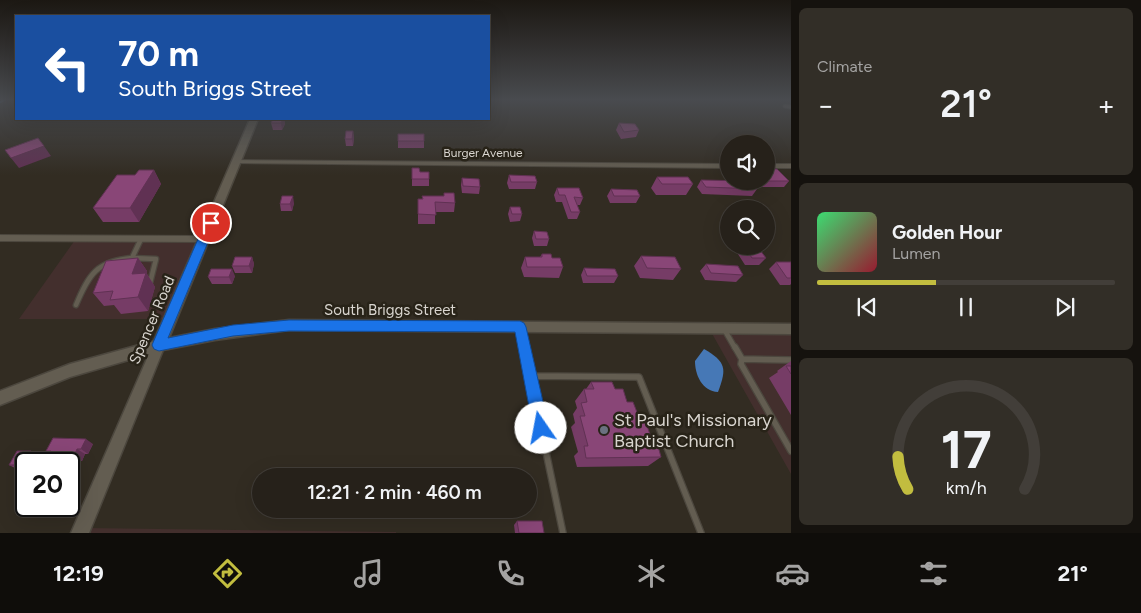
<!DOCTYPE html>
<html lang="en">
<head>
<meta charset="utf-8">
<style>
  :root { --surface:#26211a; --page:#322e27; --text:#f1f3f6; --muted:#a4a3a2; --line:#423e39; --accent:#c2bd3f }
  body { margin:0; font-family:Figtree,sans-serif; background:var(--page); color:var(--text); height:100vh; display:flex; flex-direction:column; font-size:19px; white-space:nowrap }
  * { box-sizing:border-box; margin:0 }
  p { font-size:16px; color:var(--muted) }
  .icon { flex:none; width:28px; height:28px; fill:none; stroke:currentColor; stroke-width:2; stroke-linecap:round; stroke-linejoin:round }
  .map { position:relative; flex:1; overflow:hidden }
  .sheet { display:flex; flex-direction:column; gap:8px; padding:8px; background:#15120e; width:350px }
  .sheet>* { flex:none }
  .hud { position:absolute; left:15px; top:15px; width:475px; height:105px; border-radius:0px; box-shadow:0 5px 20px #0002,0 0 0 1px var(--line); background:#1a4fa0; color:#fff; overflow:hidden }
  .buttons { position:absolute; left:720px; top:135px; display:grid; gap:10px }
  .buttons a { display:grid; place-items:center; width:55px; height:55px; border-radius:50%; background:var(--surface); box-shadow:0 5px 20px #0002,0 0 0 1px var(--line); font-size:25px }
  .speed { position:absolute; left:15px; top:452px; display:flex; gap:10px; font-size:25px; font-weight:700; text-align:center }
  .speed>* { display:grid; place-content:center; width:65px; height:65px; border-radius:50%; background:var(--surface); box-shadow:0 5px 20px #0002,0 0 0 1px var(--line); line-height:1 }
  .speed .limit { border:2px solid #111; border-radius:8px; background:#fff; color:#111 }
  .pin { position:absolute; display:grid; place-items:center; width:42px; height:42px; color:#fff; margin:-21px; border:2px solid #fff; border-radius:50%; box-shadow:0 1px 5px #0007 }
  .me { position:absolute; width:55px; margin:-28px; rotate:348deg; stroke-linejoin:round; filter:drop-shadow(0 0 4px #0008) }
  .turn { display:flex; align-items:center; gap:18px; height:105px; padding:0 20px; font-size:22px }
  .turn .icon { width:65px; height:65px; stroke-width:2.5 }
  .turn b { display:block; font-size:35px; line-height:42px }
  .big { font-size:38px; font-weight:600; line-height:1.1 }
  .sheet .tile { flex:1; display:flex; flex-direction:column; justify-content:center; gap:8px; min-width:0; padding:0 18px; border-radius:8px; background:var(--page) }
  .sheet .dial { align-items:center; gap:0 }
  .dial svg { height:130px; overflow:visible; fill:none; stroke:var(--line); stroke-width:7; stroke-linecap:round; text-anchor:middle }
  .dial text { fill:var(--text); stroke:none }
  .song { display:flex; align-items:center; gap:15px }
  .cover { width:60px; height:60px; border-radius:8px; background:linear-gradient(135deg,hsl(140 70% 55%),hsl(350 70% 35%)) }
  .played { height:5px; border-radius:2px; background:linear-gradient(90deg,var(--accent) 40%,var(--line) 40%) }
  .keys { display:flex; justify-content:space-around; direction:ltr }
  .heat { display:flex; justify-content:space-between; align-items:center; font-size:28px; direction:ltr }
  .trip { position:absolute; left:252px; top:468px; width:285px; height:50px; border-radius:25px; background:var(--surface); box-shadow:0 5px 20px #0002,0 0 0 1px var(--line); font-weight:600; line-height:50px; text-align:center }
  .tabs { display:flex; height:80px; justify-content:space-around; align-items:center; background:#0f0d0a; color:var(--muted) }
  .tabs .icon { width:35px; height:35px }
  .tabs .on { color:var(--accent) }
  .tabs b { font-size:22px; color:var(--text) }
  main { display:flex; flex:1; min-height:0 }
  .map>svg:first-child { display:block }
  .commercial { fill:#432f2d }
  .water { fill:#4678b6 }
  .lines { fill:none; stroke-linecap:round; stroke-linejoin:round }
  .stream { stroke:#4678b6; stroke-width:2 }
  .service-far2-casing { stroke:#4c473e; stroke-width:5 }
  .service-far1-casing { stroke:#4c473e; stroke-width:7 }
  .service-casing { stroke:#4c473e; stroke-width:8 }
  .minor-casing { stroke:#4c473e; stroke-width:2 }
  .tertiary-casing { stroke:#4c473e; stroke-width:3 }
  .service-far2 { stroke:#635d51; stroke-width:3 }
  .service-far1 { stroke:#635d51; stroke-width:4.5 }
  .service { stroke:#635d51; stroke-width:5.5 }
  .minor { fill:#635d51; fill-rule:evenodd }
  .tertiary { fill:#635d51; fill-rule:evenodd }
  .wall { fill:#763c66 }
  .shaded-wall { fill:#603153 }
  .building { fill:#894677; stroke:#603153 }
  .route { fill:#1a73e8; stroke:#114b97 }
  .worship-dot { fill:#6b7280; stroke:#282318; stroke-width:2 }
  .labels { text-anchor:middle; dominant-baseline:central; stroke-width:5; stroke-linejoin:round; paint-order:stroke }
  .far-street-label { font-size:12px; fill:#d9d5cf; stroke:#282318 }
  .street-label { font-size:15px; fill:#d9d5cf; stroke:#282318 }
  .near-poi-label { font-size:18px; fill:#d9d5cf; stroke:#282318; text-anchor:start }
</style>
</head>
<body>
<main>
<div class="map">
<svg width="791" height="533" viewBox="0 0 791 533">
  <rect width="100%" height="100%" fill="#322c22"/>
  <path class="commercial" d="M75,240L202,241L168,319H19Z
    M710,330L791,331V474Z
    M84,528L396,532V533H83Z"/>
  <path class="water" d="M704,349C726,362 727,368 718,392C702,391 695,375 695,361Z"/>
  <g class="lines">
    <path class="stream" d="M0,102L4,100"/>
    <defs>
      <path id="service-far2" d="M785,106L791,107"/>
      <path id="service-far1" d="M141,239L132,258L156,259L150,283
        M76,305C89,274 97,261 132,258
        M520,328L524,348
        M724,329L735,348"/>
      <path id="service" d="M524,347L563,533
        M735,347L742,359L741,364L791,451
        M742,359L791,360
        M530,376L639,377L701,533"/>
      <path id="minor" d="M236,160L729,164V168L234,163L233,162Z
        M766,164H791V168H766Z
        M0,235L204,236L208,239L204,242L0,241Z"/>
      <path id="tertiary" d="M250,119H258L169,338L215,329L289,320L791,324V334L289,330L215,340L163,350L89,533H71L149,354L70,377L0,405V391L70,364L154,341Z"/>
    </defs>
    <use href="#service-far2" class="service-far2-casing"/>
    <use href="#service-far1" class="service-far1-casing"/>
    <use href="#service" class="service-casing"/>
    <use href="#minor" class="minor-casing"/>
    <use href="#tertiary" class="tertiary-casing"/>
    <use href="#service-far2" class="service-far2"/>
    <use href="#service-far1" class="service-far1"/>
    <use href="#service" class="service"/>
    <use href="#minor" class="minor"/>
    <use href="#tertiary" class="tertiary"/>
  </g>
  <path class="wall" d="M273,119H284L285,124L282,130H273L271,123Z
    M619,123L639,130L636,137L621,139L616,130Z
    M353,131L354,138L353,146H346L345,139Z
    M398,134L424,141V148H398Z
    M412,168L429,179V186H412Z
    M154,170L161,184L139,222H103L93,208L135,175Z
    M509,175L537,182L535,189H509L507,183Z
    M657,177L693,184L686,195H656L651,188Z
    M462,178L480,187L479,194L462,193L461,185Z
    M701,180L729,181H789L784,187H755L757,189L752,196L702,194L697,187Z
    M557,188L583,198L580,205H577L580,212L577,219H568L562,202H556L554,195Z
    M611,189L640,196L636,203H610L607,196Z
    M444,193L455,203L454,212H435V224H418V199H422V196H444Z
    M294,203L292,211H281L280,204Z
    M510,207L522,214L520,221L510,222L508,214Z
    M534,231L549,239L547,246H534L532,238Z
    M741,246H757L766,258L759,265H745L736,251Z
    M542,254L552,258L563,267L559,278L524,277L521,268L525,257H540Z
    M641,256L681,269L673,280L640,278L634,266Z
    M252,257L254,264L252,273H235L232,266Z
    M138,258L147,271V274L155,287L148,311L121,314L114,305L104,306L93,293Z
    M776,262H791V284L790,285H780L769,269Z
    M706,264L743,275L736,282L705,280L700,271Z
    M584,268L618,276L614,283H583L581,275Z
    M235,276L232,284H212L208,277Z
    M791,361V415L769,378L778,372L777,371Z
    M591,382L615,389L627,402L640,420L654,446L661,457L648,466L577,467L574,456L578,452L571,427L575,423L573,414L577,408L575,401L584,389H586Z
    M93,444L88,454H85L82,461L57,460L48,456L50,453L46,451Z
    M40,456L36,464H26V470H19L9,465Z
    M517,521L544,533H515L514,525Z"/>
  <path class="shaded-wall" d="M283,119H284L285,124L282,130L281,123Z
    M353,131L354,138L353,146L352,139Z
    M44,146L51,156L19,168L11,158Z
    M154,170L161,184L139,222L130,208Z
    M293,196L294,203L292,211L290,204Z
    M252,257L254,264L252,273L249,266Z
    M138,258L147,271V274L155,287L148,311L138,297L132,274Z
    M232,269L235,276L232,284L229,277Z
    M86,439L93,444L88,454L81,449Z
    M77,449L85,454L82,461L74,456Z
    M31,451L40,456L36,464H26V467L23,465Z"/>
  <path class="building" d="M273,119H283L281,123H271Z
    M619,123L635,124L639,130L624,132Z
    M346,131H353L352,139H345Z
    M398,134H424V141H398Z
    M38,138L44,146L11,158L5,150Z
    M412,168H419L420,172H429V179H412Z
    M766,168L777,169L789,181H766Z
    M139,170H154L130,208H93L117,175H135Z
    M509,175L535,176L537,182H511Z
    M657,177H688L693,184H662Z
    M462,178L479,179L480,187L463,186Z
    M701,180L750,181L757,189L706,187Z
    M557,188H579L583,198L574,197L580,212H571L565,195H559Z
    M611,189L637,190L640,196H614Z
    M444,193H454L455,203L435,202L436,215L418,214V199H423L422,196H444Z
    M282,196H293L290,204H280Z
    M510,207H520L522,214H512Z
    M534,231L547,232L549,239H536Z
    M744,246H757L766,258H752Z
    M542,254H551L552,258H560L563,267H527L525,257H542Z
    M641,256L675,257L681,269L647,268Z
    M235,257H252L249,266H232Z
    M138,258L132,274L146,273L138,297L110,300L113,291L93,293L106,261Z
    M776,262H791V278H787Z
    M706,264L738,266L743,275L711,273Z
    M584,268L615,269L618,276H587Z
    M211,269H232L229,277H208Z
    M786,366H791V374Z
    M591,382H612L615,389H623L627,402H633L640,420H645L654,446H658L661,457L586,458L584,446H588L580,416H585L581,403L587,402L584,389H594Z
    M53,438L86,439L81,449H77L74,456H48L51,451H46Z
    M17,451H31L23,465H9Z
    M517,521H542L544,533H519Z"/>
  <linearGradient id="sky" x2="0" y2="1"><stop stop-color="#1c1813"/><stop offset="0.57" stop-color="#494b4f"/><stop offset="1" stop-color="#494b4f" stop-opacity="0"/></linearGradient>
  <rect width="791" height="175" fill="url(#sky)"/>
  <path class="route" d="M211,219L216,223L168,338L233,325L289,320L520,321L524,323L526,327L549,428L546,433L541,436L536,433L533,428L515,332L289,331L233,336L159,351L154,349L152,345L205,223Z"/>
  <circle class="worship-dot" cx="604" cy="430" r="5"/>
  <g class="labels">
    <g class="far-street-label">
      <text x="483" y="153">Burger Avenue</text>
    </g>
    <g class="street-label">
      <text x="390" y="310">South Briggs Street</text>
      <text transform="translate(152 320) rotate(-67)">Spencer Road</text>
    </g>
    <g class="near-poi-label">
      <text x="614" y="420">St Paul's Missionary<tspan x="614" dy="21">Baptist Church</tspan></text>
    </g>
  </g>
</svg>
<div class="buttons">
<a><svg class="icon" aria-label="sound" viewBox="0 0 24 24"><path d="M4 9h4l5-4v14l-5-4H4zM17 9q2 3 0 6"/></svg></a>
<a><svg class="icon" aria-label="search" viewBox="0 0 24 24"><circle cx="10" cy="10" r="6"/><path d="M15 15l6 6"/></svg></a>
</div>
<div class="speed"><div class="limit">20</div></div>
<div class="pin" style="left:211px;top:223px;background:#d93025"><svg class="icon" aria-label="arrive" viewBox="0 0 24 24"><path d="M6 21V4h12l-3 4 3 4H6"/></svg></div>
<svg class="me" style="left:541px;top:428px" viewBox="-20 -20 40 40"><circle r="19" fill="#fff"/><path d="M0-13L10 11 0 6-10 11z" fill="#1a73e8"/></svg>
<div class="trip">12:21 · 2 min · 460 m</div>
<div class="hud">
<div class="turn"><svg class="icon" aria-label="left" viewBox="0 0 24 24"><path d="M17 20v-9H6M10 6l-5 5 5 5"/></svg><div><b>70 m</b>South Briggs Street</div></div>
</div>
</div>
<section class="sheet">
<div class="tile"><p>Climate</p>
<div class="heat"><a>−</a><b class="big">21°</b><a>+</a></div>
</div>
<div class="tile">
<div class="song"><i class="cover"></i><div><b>Golden Hour</b><p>Lumen</p></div></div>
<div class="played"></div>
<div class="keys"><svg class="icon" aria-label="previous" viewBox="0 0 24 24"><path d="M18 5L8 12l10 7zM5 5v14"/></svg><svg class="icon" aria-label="pause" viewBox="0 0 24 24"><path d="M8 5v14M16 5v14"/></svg><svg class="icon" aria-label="next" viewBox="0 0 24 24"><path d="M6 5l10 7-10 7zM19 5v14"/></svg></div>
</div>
<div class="tile dial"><svg viewBox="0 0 100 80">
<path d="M14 69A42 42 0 1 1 86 69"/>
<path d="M14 69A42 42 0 0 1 8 49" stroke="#c2bd3f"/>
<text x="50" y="56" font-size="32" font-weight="700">17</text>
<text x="50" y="72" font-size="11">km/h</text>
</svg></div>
</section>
</main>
<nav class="tabs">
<b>12:19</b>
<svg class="icon on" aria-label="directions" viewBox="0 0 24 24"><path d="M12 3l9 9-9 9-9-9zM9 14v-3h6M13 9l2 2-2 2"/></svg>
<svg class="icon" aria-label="music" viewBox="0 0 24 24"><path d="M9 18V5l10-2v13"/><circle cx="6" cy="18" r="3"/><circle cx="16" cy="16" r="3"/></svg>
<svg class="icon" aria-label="phone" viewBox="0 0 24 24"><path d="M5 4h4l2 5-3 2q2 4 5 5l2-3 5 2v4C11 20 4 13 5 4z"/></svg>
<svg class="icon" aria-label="climate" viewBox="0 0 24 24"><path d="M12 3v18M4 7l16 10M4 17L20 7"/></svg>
<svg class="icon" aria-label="car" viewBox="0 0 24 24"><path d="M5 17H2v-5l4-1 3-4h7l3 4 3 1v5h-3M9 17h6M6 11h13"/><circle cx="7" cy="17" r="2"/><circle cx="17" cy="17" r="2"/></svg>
<svg class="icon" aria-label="filters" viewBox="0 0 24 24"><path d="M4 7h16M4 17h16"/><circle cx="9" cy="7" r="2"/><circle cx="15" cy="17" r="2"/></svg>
<b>21°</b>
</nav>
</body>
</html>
